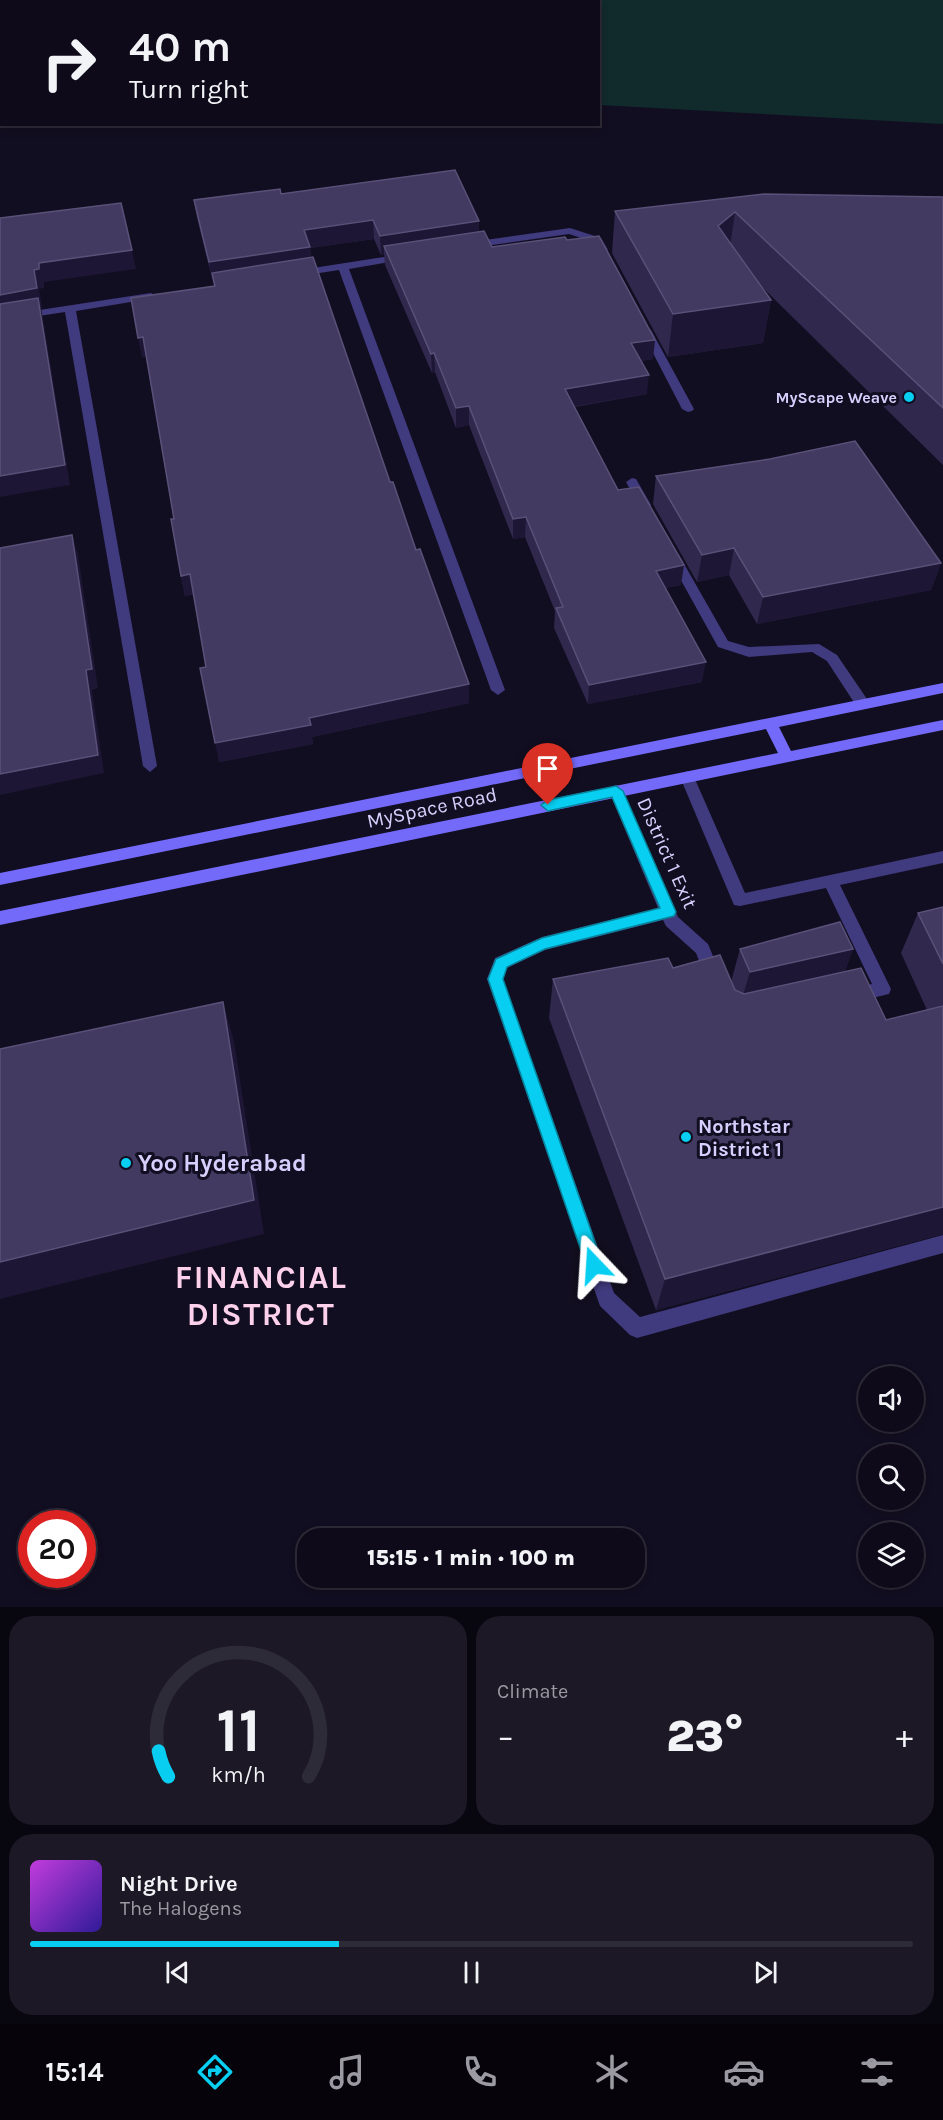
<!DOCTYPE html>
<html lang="en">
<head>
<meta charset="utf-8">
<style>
  :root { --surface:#0e0a19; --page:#1c1826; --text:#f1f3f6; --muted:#9b9aa2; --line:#2e2b38; --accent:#08cef1 }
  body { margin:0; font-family:Karla,sans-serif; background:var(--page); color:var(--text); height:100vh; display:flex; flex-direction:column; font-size:22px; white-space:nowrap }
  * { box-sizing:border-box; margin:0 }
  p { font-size:20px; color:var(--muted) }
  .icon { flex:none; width:33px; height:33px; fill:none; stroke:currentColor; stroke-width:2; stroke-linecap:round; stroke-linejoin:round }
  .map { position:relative; height:1607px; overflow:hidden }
  .panel { display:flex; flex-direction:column; gap:9px; padding:9px; background:#08060e; flex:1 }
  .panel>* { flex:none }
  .top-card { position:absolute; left:0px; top:0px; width:600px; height:126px; box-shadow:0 3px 9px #0003,0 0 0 2px var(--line); background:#0e0a19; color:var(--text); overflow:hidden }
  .controls { position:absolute; left:858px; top:1366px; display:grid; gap:12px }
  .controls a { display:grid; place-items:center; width:66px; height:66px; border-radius:50%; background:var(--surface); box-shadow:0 3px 9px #0003,0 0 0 2px var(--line); font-size:30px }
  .speed { position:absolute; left:18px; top:1510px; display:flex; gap:12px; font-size:30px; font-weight:700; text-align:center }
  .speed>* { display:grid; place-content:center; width:78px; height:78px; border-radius:50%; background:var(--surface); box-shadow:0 3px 9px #0003,0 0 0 2px var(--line); line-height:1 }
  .speed .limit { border:9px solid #d22; background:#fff; color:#111 }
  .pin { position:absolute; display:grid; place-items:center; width:51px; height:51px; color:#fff; margin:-62px -26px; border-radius:50% 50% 50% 0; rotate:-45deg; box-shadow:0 0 6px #0007 }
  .pin .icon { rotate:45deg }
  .me { position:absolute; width:66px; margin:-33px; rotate:340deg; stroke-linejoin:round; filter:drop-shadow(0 0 4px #0008) }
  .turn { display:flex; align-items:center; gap:21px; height:126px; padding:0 30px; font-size:27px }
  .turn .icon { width:78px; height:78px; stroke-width:2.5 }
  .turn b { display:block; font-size:42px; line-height:51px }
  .big { font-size:45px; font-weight:800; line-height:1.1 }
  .panel .card { flex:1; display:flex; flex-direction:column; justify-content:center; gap:9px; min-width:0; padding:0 21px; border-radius:24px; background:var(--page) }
  .panel .dial { align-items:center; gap:0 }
  .dial svg { height:156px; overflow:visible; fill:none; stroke:var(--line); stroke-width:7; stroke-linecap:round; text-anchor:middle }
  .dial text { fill:var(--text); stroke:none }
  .song { display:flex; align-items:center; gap:18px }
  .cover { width:72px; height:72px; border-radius:9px; background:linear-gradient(135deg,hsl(290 70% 55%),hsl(250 70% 35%)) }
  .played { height:6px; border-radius:3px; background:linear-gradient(90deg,var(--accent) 35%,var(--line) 35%) }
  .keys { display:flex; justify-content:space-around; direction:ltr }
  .heat { display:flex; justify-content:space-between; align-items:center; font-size:33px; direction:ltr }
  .panel .tiles { flex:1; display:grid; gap:9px; grid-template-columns:1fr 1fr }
  .card:last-child { grid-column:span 2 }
  .trip { position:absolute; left:297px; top:1528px; width:348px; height:60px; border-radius:24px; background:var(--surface); box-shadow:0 3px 9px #0003,0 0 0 2px var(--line); font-weight:800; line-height:60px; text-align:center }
  .menu { display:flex; height:96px; justify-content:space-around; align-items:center; background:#06040a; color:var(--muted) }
  .menu .icon { width:42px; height:42px }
  .menu .active { color:var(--accent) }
  .menu b { font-size:27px; color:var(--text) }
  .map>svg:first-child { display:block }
  .green { fill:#112a2b }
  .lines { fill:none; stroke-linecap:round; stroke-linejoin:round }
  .lane { fill:#403a7e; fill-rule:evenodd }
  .street { fill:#403a7e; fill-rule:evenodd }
  .secondary { fill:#746afa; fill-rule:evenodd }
  .wall { fill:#31284e }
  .shaded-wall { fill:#1d1634 }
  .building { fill:#423a61; stroke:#5a5179; stroke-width:1.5 }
  .route { fill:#08cef1; stroke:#05869d; stroke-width:1.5 }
  .poi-dot { fill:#08cef1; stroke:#120e21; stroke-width:2 }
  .labels { text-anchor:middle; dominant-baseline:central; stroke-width:6; stroke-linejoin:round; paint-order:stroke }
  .far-poi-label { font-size:16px; font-weight:bold; fill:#d7cffd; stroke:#120e21; text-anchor:end }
  .street-label { font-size:20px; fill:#d7cffd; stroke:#120e21 }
  .poi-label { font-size:20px; font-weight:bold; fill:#d7cffd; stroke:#120e21; text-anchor:start }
  .near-poi-label { font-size:24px; font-weight:bold; fill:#d7cffd; stroke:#120e21; text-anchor:start }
  .near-district-label { font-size:32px; font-weight:bold; letter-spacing:1.5px; fill:#fdd1eb; stroke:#120e21 }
</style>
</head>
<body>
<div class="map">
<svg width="943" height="1607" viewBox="0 0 943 1607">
  <rect width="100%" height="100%" fill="#120e21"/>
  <path class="green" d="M0,0H943V124L599,105L598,2H2V124L18,125L0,128Z"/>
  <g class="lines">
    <path class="lane" d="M632,478L636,479L651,505L649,508H641L639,505L626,482Z
      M673,551L679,555L728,641L749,647L819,644L837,655L867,699L869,703L867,707H857L827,661L812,652L749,657L718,647L667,555Z
      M687,771L694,777L745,893L943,851V863L840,885L891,989L889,994L855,1002L849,1000L847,995L849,990L872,984L826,888L740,906L734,905L680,777Z
      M616,785L621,787L623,791L678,917L708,944L722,978L720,983L714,985L708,983L696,953L666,926L663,920L545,950L507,968L503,979L614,1293L640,1317L943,1235V1253L637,1338L630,1335L600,1306L487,979L495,958L542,937L658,908L609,791L611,787Z"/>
    <path class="street" d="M570,228L601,238L608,250L599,252L593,242L569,234L471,248L466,245L471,242Z
      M403,254L408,257L407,259L349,269L505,690L498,695L491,690L339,270L300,276L295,273L300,270Z
      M151,293L156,296L155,298L76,311L157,766L150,772L143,766L65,312L0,322V316Z
      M646,327L651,330L694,409L692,411L688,412L682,409L641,330Z"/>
    <path class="secondary" d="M943,683V693L779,727L791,751L943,720V730L0,925V911L778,753L766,729L0,885V873Z"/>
  </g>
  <path class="wall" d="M281,194L479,221V231L492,247L653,359L641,361L647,394L574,407L618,490L681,585L665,588L702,682L588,704L554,628L555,611L525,537L513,539L469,425L456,428L435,372L432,373L385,265L384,254L381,255L374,239L310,248L311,257L390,482L469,684V703L312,737L313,744L219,762L206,667L194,594L185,596L181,576L174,519L146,357H142L214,286L197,218L194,200Z
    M943,197V465L759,284L771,300L763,343L668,357L612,253L615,211Z
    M656,476L941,563L931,590L757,624L729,575L697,582L653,504Z
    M943,907V1234L656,1310L549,1018L553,979L673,968L731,982L740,949H853L845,971L886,1020L927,1010L901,953L918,913Z"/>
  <path class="shaded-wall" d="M735,212L729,254L718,226Z
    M373,220L374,239L310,248L312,266L212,273L213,281H212L209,262L304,230Z
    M479,221V240L384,246V254L381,255L380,236Z
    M132,250L136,269L44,282V288L39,289L42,307L41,308L43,318L70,485L0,497V295L34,270L39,263Z
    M771,300L763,343L668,357L673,314Z
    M143,337L147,357H142L138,338Z
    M655,340L653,359L629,363L631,343Z
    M434,353L435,372L432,373L431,354Z
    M649,375L647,394L564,408L565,389Z
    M469,406V425L456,428V408Z
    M526,517L525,537L513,539V519Z
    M72,535L78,555L98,688L92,690L104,773L0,795V774L86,670Z
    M734,548L729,575L697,582L702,555Z
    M941,563L931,590L757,624L763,597Z
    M684,565L681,585L653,590L656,571Z
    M190,574L194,594L185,596L181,576Z
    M706,662L702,682L588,704L589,685Z
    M469,684V703L312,737L313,744L219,762L215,743L309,718Z
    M853,949L838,990L738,1012L750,972Z
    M223,1002L234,1041L264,1234L0,1299V1262Z
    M943,1207V1234L656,1310L665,1279Z"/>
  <path class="building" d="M455,170L479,221L380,236L373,220L304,230L310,247L209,262L194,200L280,189L281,194Z
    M764,194L943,197V408L735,212L718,226L771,300L673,314L615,211Z
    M121,203L132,250L39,263V269L34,270L37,288L0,295V218Z
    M484,231L492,247L565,237L567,240L599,236L655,340L631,343L649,375L565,389L618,490L639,487L684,565L656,571L706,662L589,685L556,608L563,607L526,517L513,519L469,406L456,408L434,353L431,354L384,246Z
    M313,257L390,482H393L416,550L420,549L469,684L309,718L311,725L215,743L200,668L206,667L190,574L181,576L171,519H174L143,337L138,338L131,298L215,286L212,273Z
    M38,298L65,465L0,476V304Z
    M855,441L941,563L763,597L734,548L702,555L656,476L770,459Z
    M72,535L92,669L86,670L98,755L0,774V548Z
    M943,907V964L918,913Z
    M840,922L853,949L750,972L740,949Z
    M720,955L735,990L744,994L861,968L886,1020L943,1006V1207L665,1279L553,979L668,958L673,968Z
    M223,1002L254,1200L0,1262V1049Z"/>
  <path class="route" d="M616,786L623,791L676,912L674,916L545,949L507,967L503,979L603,1265L600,1271L594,1274L588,1271L586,1265L488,979L496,959L542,938L660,908L612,797L548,811L541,805L548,800Z"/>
  <g class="poi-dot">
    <circle cx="909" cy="397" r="6"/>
    <circle cx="686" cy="1137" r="6"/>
    <circle cx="126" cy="1163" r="6"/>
  </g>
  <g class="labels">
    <g class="far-poi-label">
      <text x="897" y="397">MyScape Weave</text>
    </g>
    <g class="street-label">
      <text transform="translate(432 808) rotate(-12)">MySpace Road</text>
      <text transform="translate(667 853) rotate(66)">District 1 Exit</text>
    </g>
    <g class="poi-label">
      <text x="698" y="1126">Northstar<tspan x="698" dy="23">District 1</tspan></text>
    </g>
    <g class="near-poi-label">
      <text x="138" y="1163">Yoo Hyderabad</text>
    </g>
    <g class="near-district-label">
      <text x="261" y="1277">FINANCIAL<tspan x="261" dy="37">DISTRICT</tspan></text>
    </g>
  </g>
</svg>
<div class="controls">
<a><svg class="icon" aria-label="sound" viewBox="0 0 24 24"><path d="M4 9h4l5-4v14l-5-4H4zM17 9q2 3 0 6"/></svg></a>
<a><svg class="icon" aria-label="search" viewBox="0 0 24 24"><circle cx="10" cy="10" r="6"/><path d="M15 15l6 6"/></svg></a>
<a><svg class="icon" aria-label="layers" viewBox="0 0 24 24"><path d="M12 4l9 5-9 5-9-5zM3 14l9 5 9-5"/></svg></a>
</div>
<div class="speed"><div class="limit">20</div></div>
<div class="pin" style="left:548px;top:805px;background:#d93025"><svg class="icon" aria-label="arrive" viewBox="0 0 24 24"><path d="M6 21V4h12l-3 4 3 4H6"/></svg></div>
<svg class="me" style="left:594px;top:1265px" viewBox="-20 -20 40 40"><path d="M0-17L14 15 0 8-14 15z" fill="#08cef1" stroke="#fff" stroke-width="4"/></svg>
<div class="trip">15:15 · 1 min · 100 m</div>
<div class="top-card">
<div class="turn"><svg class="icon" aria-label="right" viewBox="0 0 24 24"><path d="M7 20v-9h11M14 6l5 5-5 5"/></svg><div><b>40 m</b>Turn right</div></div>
</div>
</div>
<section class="panel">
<div class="tiles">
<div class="card dial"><svg viewBox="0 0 100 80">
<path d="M14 69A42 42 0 1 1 86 69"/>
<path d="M14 69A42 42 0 0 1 9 56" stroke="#08cef1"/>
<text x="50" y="56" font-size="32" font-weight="700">11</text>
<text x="50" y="72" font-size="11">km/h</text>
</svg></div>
<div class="card"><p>Climate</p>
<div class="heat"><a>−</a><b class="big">23°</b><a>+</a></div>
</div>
<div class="card">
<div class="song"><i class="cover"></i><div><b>Night Drive</b><p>The Halogens</p></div></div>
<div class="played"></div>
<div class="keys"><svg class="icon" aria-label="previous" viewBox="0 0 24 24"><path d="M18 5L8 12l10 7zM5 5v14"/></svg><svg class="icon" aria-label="pause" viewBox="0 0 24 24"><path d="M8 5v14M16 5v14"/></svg><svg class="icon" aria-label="next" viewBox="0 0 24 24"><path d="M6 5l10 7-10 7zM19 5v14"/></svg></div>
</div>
</div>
</section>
<nav class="menu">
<b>15:14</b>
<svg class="icon active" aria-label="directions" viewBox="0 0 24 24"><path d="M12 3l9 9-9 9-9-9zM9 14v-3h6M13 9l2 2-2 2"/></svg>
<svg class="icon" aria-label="music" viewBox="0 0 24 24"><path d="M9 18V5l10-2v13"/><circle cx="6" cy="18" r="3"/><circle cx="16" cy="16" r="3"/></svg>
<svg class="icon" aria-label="phone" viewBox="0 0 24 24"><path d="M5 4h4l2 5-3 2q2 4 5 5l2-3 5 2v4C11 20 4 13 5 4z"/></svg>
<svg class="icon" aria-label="climate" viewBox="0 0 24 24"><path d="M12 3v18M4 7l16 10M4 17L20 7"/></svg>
<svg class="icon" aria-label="car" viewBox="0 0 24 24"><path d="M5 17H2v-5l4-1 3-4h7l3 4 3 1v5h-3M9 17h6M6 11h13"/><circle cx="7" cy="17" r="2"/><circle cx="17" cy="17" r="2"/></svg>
<svg class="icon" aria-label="filters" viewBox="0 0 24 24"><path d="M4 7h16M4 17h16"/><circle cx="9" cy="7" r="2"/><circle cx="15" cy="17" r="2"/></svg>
</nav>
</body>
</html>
